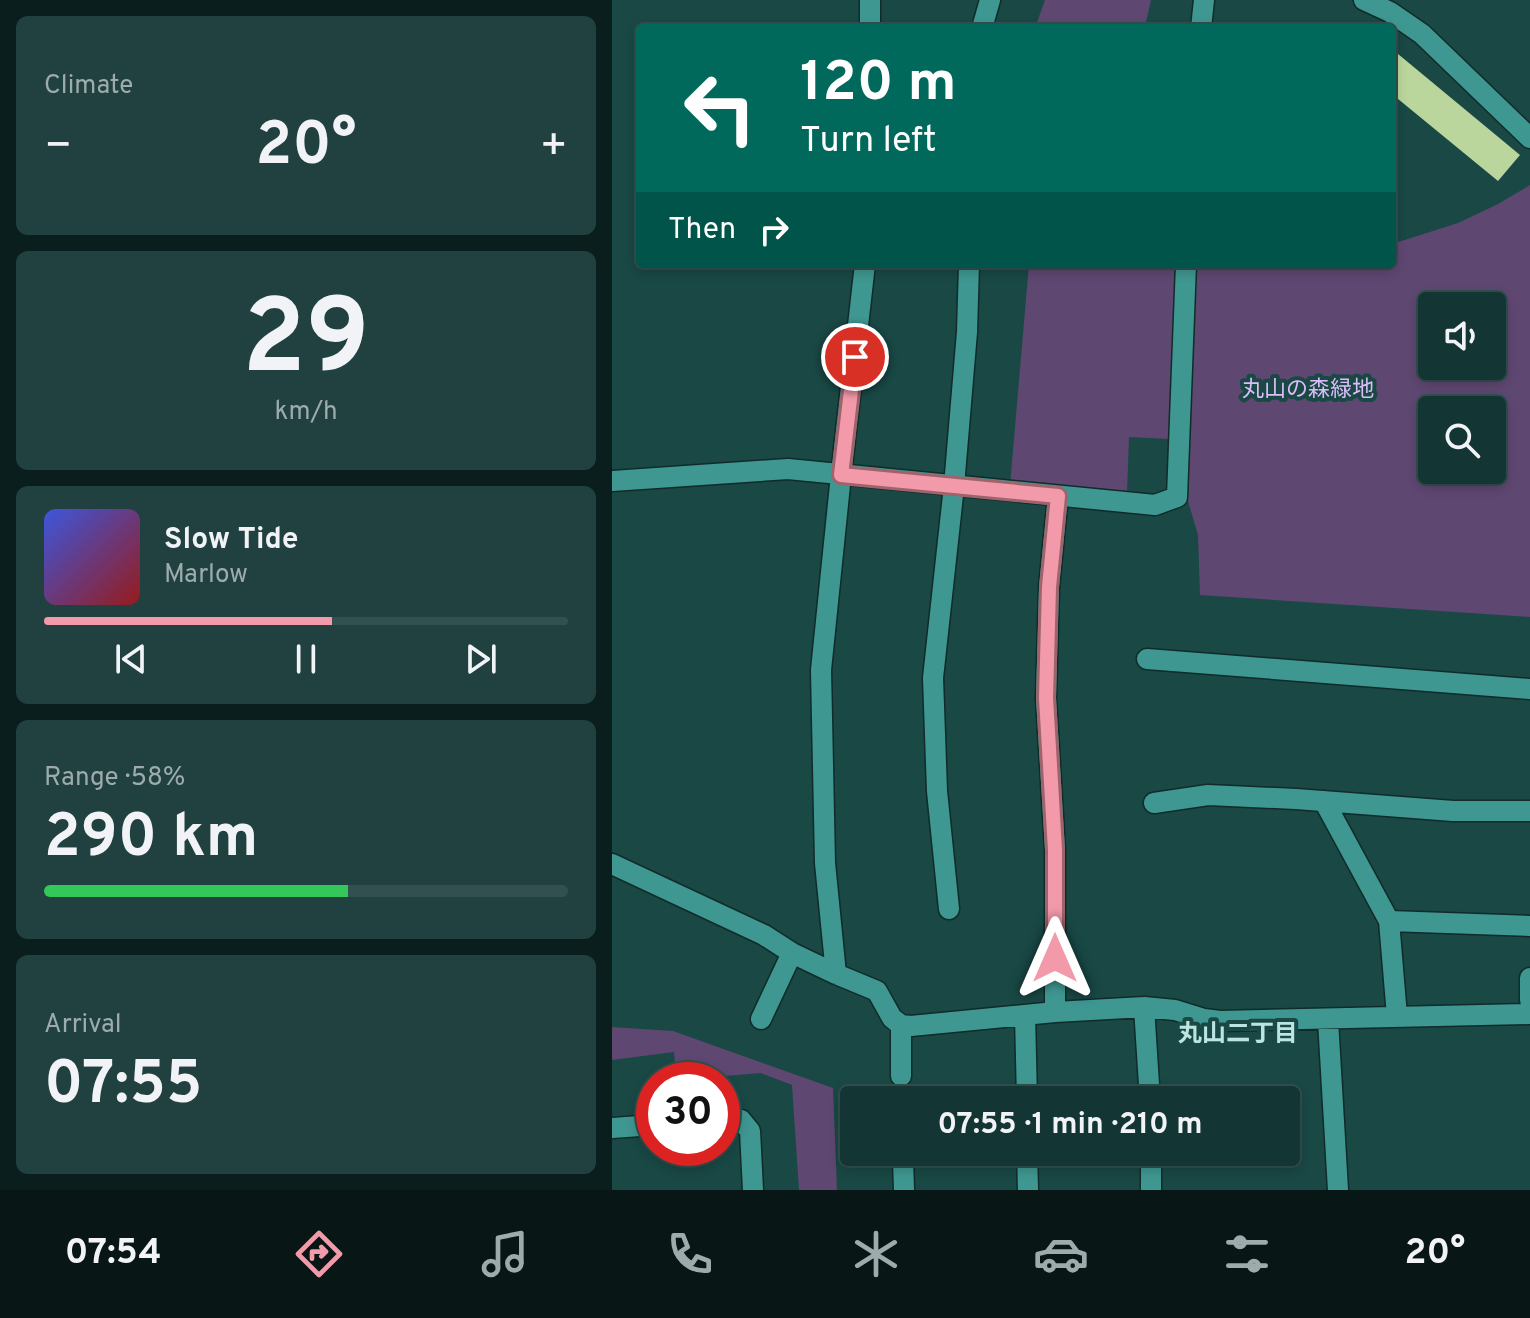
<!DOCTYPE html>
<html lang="en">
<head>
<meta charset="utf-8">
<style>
  :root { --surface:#133634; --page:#204140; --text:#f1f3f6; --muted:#9dabac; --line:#32504f; --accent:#f39aaa }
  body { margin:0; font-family:Overpass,"Noto Sans JP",sans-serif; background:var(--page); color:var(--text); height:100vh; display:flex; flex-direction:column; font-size:30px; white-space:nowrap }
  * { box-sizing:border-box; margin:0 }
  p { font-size:26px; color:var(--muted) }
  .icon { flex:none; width:44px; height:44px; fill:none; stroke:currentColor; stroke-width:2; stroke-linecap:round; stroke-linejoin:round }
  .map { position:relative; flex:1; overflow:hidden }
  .details { display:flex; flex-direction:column; gap:16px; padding:16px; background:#0a1e1d; width:612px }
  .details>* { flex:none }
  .guide { position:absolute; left:24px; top:24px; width:760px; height:244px; border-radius:8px; box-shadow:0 4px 12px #0003,0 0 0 2px var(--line); background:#00695c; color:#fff; overflow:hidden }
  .buttons { position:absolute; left:806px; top:292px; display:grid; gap:16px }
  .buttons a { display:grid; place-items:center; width:88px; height:88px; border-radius:8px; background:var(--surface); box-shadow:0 4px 12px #0003,0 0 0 2px var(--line); font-size:40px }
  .speed { position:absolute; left:24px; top:1062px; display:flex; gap:16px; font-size:40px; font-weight:700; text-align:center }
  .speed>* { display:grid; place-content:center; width:104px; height:104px; border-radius:50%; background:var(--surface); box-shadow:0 4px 12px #0003,0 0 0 2px var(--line); line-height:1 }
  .speed .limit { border:12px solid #d22; background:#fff; color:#111 }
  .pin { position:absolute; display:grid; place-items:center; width:68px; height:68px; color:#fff; margin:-34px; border:4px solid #fff; border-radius:50%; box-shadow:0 2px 8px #0007 }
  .me { position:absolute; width:88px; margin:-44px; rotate:0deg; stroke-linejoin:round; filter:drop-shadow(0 0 6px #0008) }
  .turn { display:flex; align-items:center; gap:28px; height:168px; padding:0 32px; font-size:36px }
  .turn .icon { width:104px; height:104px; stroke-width:2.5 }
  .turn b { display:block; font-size:56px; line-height:68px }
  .then { display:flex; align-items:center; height:76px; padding:0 32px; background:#0003; gap:16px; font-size:30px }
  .big { font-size:60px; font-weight:700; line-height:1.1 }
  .details .widget { flex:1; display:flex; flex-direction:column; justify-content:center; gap:12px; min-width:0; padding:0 28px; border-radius:12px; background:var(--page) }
  .details .dial { align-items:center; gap:0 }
  .dial b { font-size:104px; line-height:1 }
  .song { display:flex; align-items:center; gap:24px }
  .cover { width:96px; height:96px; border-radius:12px; background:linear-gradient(135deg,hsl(230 70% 55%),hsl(0 70% 35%)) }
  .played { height:8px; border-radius:4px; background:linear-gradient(90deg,var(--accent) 55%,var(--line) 55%) }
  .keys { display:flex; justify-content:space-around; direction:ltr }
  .heat { display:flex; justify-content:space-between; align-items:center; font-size:44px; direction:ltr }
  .charge { height:12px; border-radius:6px; background:linear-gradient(90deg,#34c759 58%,var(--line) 0) }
  .trip { position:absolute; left:228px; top:1086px; width:460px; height:80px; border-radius:8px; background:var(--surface); box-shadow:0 4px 12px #0003,0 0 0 2px var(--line); font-weight:700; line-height:80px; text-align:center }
  .menu { display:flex; height:128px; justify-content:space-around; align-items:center; background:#081615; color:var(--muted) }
  .menu .icon { width:56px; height:56px }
  .menu .current { color:var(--accent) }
  .menu b { font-size:36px; color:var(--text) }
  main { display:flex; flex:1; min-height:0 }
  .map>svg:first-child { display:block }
  .park { fill:#5e4771; fill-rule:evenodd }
  .building { fill:#bbd69c }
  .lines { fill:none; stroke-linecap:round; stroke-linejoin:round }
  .street-casing { stroke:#102c29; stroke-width:23 }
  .street { stroke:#3f9791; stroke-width:20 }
  .route-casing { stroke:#9e646e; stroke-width:20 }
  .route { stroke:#f39aaa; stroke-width:14 }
  .labels { text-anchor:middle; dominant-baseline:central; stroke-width:8; stroke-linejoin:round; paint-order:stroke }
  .park-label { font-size:22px; fill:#dcbcf9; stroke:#194845 }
  .neighbourhood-label { font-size:24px; font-weight:bold; fill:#bce4e0; stroke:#194845 }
</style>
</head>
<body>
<main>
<section class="details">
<div class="widget"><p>Climate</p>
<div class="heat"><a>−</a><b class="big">20°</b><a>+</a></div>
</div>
<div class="widget dial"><b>29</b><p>km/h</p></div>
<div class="widget">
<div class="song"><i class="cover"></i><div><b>Slow Tide</b><p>Marlow</p></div></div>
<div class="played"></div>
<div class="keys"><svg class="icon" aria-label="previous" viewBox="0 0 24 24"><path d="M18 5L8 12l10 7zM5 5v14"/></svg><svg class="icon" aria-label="pause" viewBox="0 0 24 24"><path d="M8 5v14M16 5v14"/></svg><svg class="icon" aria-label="next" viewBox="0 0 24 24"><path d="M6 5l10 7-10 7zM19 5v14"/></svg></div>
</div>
<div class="widget"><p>Range · 58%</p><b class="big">290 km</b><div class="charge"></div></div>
<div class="widget"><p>Arrival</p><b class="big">07:55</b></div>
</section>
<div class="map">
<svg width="918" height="1190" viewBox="0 0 918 1190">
  <rect width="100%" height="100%" fill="#194845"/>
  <path class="park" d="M433,0H539L534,22L567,28H423Z
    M918,185V617L588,595L586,535L576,501L578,440L517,437L515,495L398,485L417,264H780V244L846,223L886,204ZM820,306H880V366H820ZM820,410H880V470H820Z
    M0,1027L61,1031L221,1088L225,1190H187L180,1085L149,1073L64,1080L62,1052L0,1060Z"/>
  <path class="building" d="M780,49L908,155L886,181L780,94Z"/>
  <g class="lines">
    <defs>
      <path id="street" d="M258,0V28
        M752,0L778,12L810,34L918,138
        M370,28L378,0
        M589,28L592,0
        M0,481L176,469L543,505L565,497L574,264
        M535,659L918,689
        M712,801L777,921L785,1016
        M542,803L596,795L684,799L841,811H918
        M0,864L152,935L180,953L224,974L265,991L280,1018L289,1025L299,1026L443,1012L532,1007L563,1010L592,1019L608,1021L918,1014
        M337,909L325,791L321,678L342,486L355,332L357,264
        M777,921L918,926
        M224,974L213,863L209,670L229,475L253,264
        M918,978V1000
        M532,1007L538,1100
        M443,1012V850L434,698L437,587L446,496
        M413,1015L415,1100
        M149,1019L180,953
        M716,1020L726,1190
        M289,1025V1076
        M110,1121L129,1120L138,1131L141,1190
        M0,1128L42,1125
        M415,1152L416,1190
        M291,1160L292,1190
        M539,1190V1152"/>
    </defs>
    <use href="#street" class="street-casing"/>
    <use href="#street" class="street"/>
  </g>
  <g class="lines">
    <defs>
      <path id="route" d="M243,357L229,475L446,496L437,587L434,698L443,850V958"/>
    </defs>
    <use href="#route" class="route-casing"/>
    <use href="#route" class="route"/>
  </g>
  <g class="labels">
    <g class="park-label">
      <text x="696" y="390">丸山の森緑地</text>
    </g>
    <g class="neighbourhood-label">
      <text x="626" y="1035">丸山二丁目</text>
    </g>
  </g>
</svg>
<div class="buttons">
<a><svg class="icon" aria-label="sound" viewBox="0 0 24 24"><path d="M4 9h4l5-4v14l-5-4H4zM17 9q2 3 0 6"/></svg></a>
<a><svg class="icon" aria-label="search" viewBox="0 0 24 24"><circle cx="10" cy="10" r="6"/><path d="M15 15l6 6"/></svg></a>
</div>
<div class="speed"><div class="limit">30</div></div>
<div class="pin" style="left:243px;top:357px;background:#d93025"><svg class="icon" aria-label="arrive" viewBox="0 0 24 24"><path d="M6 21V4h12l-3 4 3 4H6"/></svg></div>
<svg class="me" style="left:443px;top:958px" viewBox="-20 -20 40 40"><path d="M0-17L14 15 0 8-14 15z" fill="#f39aaa" stroke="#fff" stroke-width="4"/></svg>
<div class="trip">07:55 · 1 min · 210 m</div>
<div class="guide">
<div class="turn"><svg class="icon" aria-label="left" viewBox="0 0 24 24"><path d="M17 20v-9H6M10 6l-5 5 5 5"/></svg><div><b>120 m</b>Turn left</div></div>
<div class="then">Then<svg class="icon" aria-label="right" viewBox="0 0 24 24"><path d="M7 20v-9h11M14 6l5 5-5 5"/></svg></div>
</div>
</div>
</main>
<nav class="menu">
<b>07:54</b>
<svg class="icon current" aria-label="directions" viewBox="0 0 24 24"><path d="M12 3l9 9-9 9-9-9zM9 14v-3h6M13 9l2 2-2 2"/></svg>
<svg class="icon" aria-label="music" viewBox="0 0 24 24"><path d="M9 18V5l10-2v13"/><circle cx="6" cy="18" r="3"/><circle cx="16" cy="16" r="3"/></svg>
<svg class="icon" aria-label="phone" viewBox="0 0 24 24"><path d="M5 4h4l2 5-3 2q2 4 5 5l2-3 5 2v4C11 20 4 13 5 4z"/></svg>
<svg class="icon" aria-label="climate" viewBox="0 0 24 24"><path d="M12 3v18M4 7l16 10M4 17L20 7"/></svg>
<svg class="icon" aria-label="car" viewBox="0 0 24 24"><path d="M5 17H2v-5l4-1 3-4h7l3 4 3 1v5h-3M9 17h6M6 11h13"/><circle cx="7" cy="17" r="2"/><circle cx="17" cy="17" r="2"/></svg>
<svg class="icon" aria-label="filters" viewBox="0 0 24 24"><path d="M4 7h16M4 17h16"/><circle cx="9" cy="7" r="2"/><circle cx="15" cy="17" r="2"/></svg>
<b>20°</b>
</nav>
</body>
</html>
